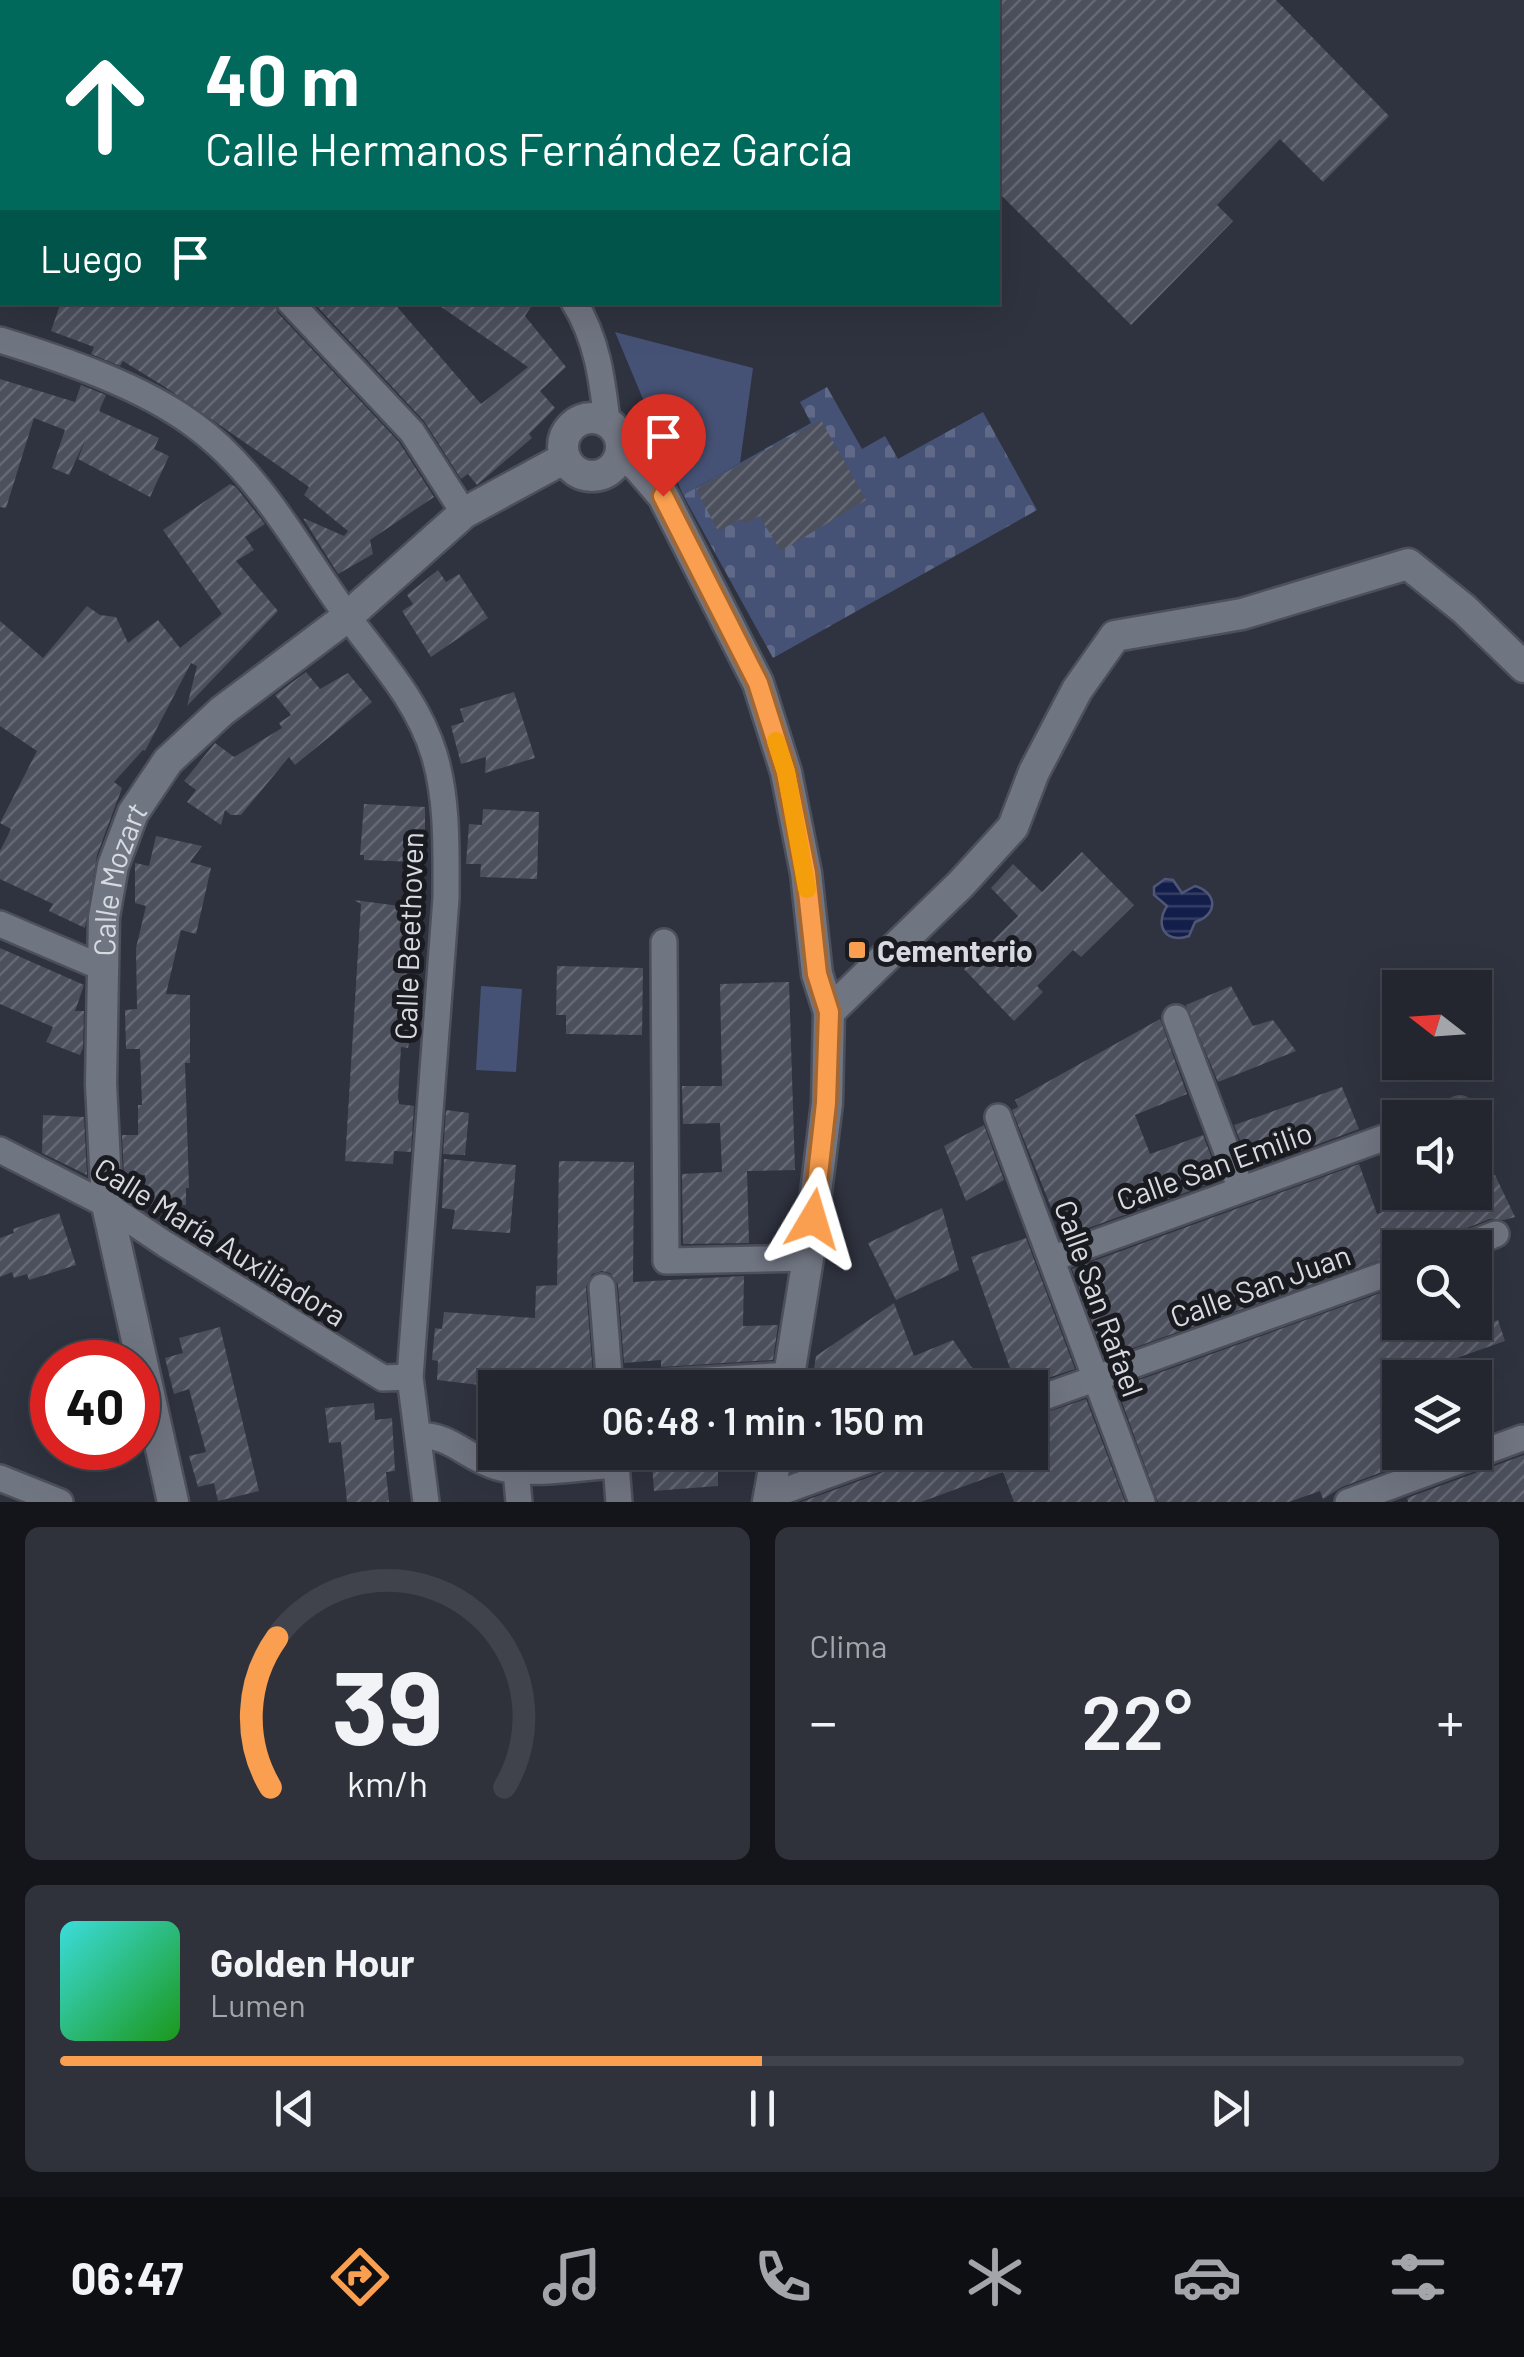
<!DOCTYPE html>
<html lang="es">
<head>
<meta charset="utf-8">
<style>
  :root { --surface:#23262f; --page:#2f323b; --text:#f1f3f6; --muted:#a3a5aa; --line:#40434b; --accent:#fa9f4f }
  body { margin:0; font-family:Barlow,sans-serif; background:var(--page); color:var(--text); height:100vh; display:flex; flex-direction:column; font-size:38px; white-space:nowrap }
  * { box-sizing:border-box; margin:0 }
  p { font-size:32px; color:var(--muted) }
  .icon { flex:none; width:55px; height:55px; fill:none; stroke:currentColor; stroke-width:2; stroke-linecap:round; stroke-linejoin:round }
  .map { position:relative; height:1502px; overflow:hidden }
  .panel { display:flex; flex-direction:column; gap:25px; padding:25px; background:#13151a; flex:1 }
  .panel>* { flex:none }
  .banner { position:absolute; left:0px; top:0px; width:1000px; height:305px; box-shadow:0 10px 40px #0002,0 0 0 2px var(--line); background:#00695c; color:#fff; overflow:hidden }
  .needle { width:65px; rotate:287deg }
  .controls { position:absolute; left:1382px; top:970px; display:grid; gap:20px }
  .controls a { display:grid; place-items:center; width:110px; height:110px; border-radius:0px; background:var(--surface); box-shadow:0 10px 40px #0002,0 0 0 2px var(--line); font-size:50px }
  .speed { position:absolute; left:30px; top:1340px; display:flex; gap:20px; font-size:50px; font-weight:700; text-align:center }
  .speed>* { display:grid; place-content:center; width:130px; height:130px; border-radius:50%; background:var(--surface); box-shadow:0 10px 40px #0002,0 0 0 2px var(--line); line-height:1 }
  .speed .limit { border:15px solid #d22; background:#fff; color:#111 }
  .pin { position:absolute; display:grid; place-items:center; width:85px; height:85px; color:#fff; margin:-102px -42px; border-radius:50% 50% 50% 0; rotate:-45deg; box-shadow:0 0 10px #0007 }
  .pin .icon { rotate:45deg }
  .me { position:absolute; width:110px; margin:-55px; rotate:7deg; stroke-linejoin:round; filter:drop-shadow(0 0 8px #0008) }
  .turn { display:flex; align-items:center; gap:35px; height:210px; padding:0 40px; font-size:45px }
  .turn .icon { width:130px; height:130px; stroke-width:2.5 }
  .turn b { display:block; font-size:70px; line-height:85px }
  .then { display:flex; align-items:center; height:95px; padding:0 40px; background:#0003; gap:20px; font-size:38px }
  .big { font-size:75px; font-weight:600; line-height:1.1 }
  .panel .card { flex:1; display:flex; flex-direction:column; justify-content:center; gap:15px; min-width:0; padding:0 35px; border-radius:15px; background:var(--page) }
  .panel .dial { align-items:center; gap:0 }
  .dial svg { height:260px; overflow:visible; fill:none; stroke:var(--line); stroke-width:7; stroke-linecap:round; text-anchor:middle }
  .dial text { fill:var(--text); stroke:none }
  .song { display:flex; align-items:center; gap:30px }
  .cover { width:120px; height:120px; border-radius:15px; background:linear-gradient(135deg,hsl(180 70% 55%),hsl(120 70% 35%)) }
  .played { height:10px; border-radius:5px; background:linear-gradient(90deg,var(--accent) 50%,var(--line) 50%) }
  .keys { display:flex; justify-content:space-around; direction:ltr }
  .heat { display:flex; justify-content:space-between; align-items:center; font-size:55px; direction:ltr }
  .panel .tiles { flex:1; display:grid; gap:25px; grid-template-columns:1fr 1fr }
  .card:last-child { grid-column:span 2 }
  .trip { position:absolute; left:478px; top:1370px; width:570px; height:100px; border-radius:0px; background:var(--surface); box-shadow:0 10px 40px #0002,0 0 0 2px var(--line); font-weight:600; line-height:100px; text-align:center }
  .tab-bar { display:flex; height:160px; justify-content:space-around; align-items:center; background:#0e0f13; color:var(--muted) }
  .tab-bar .icon { width:70px; height:70px }
  .tab-bar .selected { color:var(--accent) }
  .tab-bar b { font-size:45px; color:var(--text) }
  .map>svg:first-child { display:block }
  .green { fill:#465275 }
  .cemetery { fill:url(#cemetery-stones) }
  .water { fill:url(#water-rules); stroke:#4f5678; stroke-width:2.5 }
  .building { fill:url(#building-hatch) }
  .lines { fill:none; stroke-linecap:round; stroke-linejoin:round }
  .street-casing { stroke:#4d505a; stroke-width:30 }
  .secondary-casing { stroke:#4d505a; stroke-width:35 }
  .street { stroke:#707582; stroke-width:25 }
  .secondary { stroke:#707582; stroke-width:30 }
  .route-casing { stroke:#a26733; stroke-width:25 }
  .route { stroke:#fa9f4f; stroke-width:18 }
  .slow { stroke:#f59e0b; stroke-width:18 }
  .poi-dot { fill:#fa9f4f; stroke:#191b20; stroke-width:4 }
  .labels { text-anchor:middle; dominant-baseline:central; stroke-width:10; stroke-linejoin:round; paint-order:stroke }
  .street-label { font-size:30px; fill:#d8dae2; stroke:#191b20 }
  .poi-label { font-size:30px; font-weight:bold; fill:#d8dae2; stroke:#191b20; text-anchor:start }
</style>
</head>
<body>
<div class="map">
<svg width="1524" height="1502" viewBox="0 0 1524 1502">
  <defs>
    <pattern id="cemetery-stones" width="16" height="16" patternUnits="userSpaceOnUse" patternTransform="scale(2.5)"><rect width="16" height="16" fill="#465275"/><path d="M2 7V4a2 2 0 0 1 4 0v3zM10 15v-3a2 2 0 0 1 4 0v3z" fill="#606a88"/></pattern>
    <pattern id="water-rules" width="6" height="5" patternUnits="userSpaceOnUse" patternTransform="scale(2.5)"><rect width="6" height="5" fill="#141e4a"/><path d="M0 2.5h6" fill="none" stroke="#353e64"/></pattern>
    <pattern id="building-hatch" width="6" height="6" patternUnits="userSpaceOnUse" patternTransform="scale(2.5)"><rect width="6" height="6" fill="#4c505d"/><path d="M-1 1l2-2M0 6l6-6M5 7l2-2" fill="none" stroke="#656974"/></pattern>
  </defs>
  <rect width="100%" height="100%" fill="#2f333f"/>
  <path class="green" d="M615,332L753,368L740,463L683,495Z
    M481,986L522,989L516,1072L476,1070Z"/>
  <path class="cemetery" d="M827,387L862,449L885,436L898,459L983,412L1037,510L773,658L683,495L811,423L800,402Z"/>
  <path class="water" d="M1165,879L1173,880L1182,893L1195,886C1218,893 1218,915 1195,922L1189,936C1166,944 1154,926 1167,906L1154,895V887Z"/>
  <path class="building" d="M998,0H1276L1389,116L1323,182L1280,139L1217,205L1233,221L1131,325L998,192Z
    M61,302H274L278,313L399,442L434,497L370,540L373,554L338,574L303,518L344,536L348,531L304,495L309,487L165,387L123,361L120,366L91,354L94,347L51,331Z
    M313,302H393L481,404L528,367L434,302H534L525,316L566,367L540,391L555,408L529,434L532,438L477,485L468,474L461,479L424,421Z
    M0,379L75,402L81,385L106,395L99,411L159,438L154,449L169,456L150,497L78,459L86,438L69,475L52,468L65,430L34,418L6,508L0,507Z
    M821,420L866,500L781,551L759,516L745,524L741,519L718,531L696,489Z
    M230,484L236,487L265,524L245,537L254,550L236,561L278,611L187,706L197,666L191,663L145,751L143,750L114,782L122,788L97,855L85,928L49,911L53,904L0,879V851L11,829L0,823L37,751L0,726V621L43,658L87,606L100,615L116,617L128,643L158,620L180,648L222,614L163,530Z
    M438,570L446,582L459,574L488,618L431,657L402,611L413,604L407,595Z
    M306,672L320,689L348,673L372,702L295,765L289,757L241,815H231L225,810L221,825L187,802L196,790L184,781L215,743L234,757L282,728L279,723L291,715L275,695Z
    M514,692L535,758L485,773L486,757L461,764L451,726L464,722L460,709Z
    M364,804L425,807V842H418L416,862L364,860V855H360Z
    M483,809L539,812L537,879L480,877L481,864H466L469,824L482,825Z
    M156,836L202,846L190,862L211,868L196,934L181,930L166,994L190,995V1063H185L189,1188H186V1205H145V1175H124L122,1135H138V1105H142L140,1049H126L125,1010L137,1009L136,948L146,906L135,903V863L149,866Z
    M1082,852L1134,905L1081,957L1073,950L1037,986L1043,992L1014,1021L964,969L1018,916L991,888L1013,864L1042,892Z
    M354,900L422,909L420,941L410,944L405,997L410,1010H415L413,1043H409L408,1048L401,1047L398,1097L399,1104L414,1106L411,1152L394,1151L393,1164L345,1161L361,904Z
    M0,948L84,985L75,1011H84L83,1048L80,1055L46,1042L53,1027L0,1004Z
    M557,966L643,968L642,1035L566,1034V1015H556Z
    M789,982L795,1170L747,1171L749,1243L683,1244L682,1174L722,1172L720,1123L683,1124L682,1086H722L720,984Z
    M1231,986L1253,1026L1273,1020L1296,1051L1218,1082L1186,1005Z
    M1160,1019L1187,1094L1135,1115L1150,1154L1203,1135L1220,1180L1061,1238L1057,1227H1059L1012,1110L1018,1107L1015,1100Z
    M1342,1087L1359,1129L1251,1169L1234,1125Z
    M446,1110L469,1113L465,1155L443,1154Z
    M43,1115L84,1117L87,1175L42,1153Z
    M984,1125L1004,1180L966,1201L944,1146Z
    M444,1159L516,1165L510,1233L452,1229L455,1210L442,1208Z
    M559,1161L634,1162L633,1282L744,1276L743,1326L778,1325L773,1360L661,1367V1360L624,1363L618,1285L610,1273L602,1271L592,1274L586,1287L594,1388H505L437,1380L438,1361L432,1360L435,1328L442,1329L444,1312L535,1318L536,1286L557,1285Z
    M1359,1164L1377,1214L1438,1192H1475V1183L1495,1175L1515,1217L1504,1220L1490,1219L1454,1233L1446,1241L1429,1248H1400V1253L1105,1358L1072,1269Z
    M942,1208L959,1270L896,1300L868,1243Z
    M59,1213L76,1265L29,1280L27,1274L14,1278L12,1272L0,1277V1238L14,1233L13,1229Z
    M1026,1238L1075,1369L1017,1388L971,1257Z
    M1400,1286V1322H1432L1439,1339L1498,1320L1505,1341L1400,1378V1452H1436L1342,1487L1323,1499L1320,1491L1289,1502H1158L1117,1388Z
    M894,1303L914,1356L953,1340L986,1388H811L816,1356Z
    M220,1327L259,1491L218,1501L214,1483L198,1487L189,1456L206,1452L189,1389L174,1394L165,1358L183,1353L179,1338Z
    M1086,1399L1125,1502H1014L1003,1472L921,1502H801L897,1467L904,1462L907,1452H1039L1030,1418Z
    M374,1403L375,1420L392,1418L395,1471L386,1472L389,1502H347L341,1442L329,1443L325,1408Z
    M651,1452H718V1486L654,1491Z
    M1524,1455V1502H1408L1407,1498Z"/>
  <g class="lines">
    <defs>
      <path id="street" d="M177,0L181,2
        M106,2L107,0
        M0,213L2,208
        M290,302L412,432L464,513
        M574,302C597,339 602,378 607,421
        M0,340C62,359 142,386 194,425C260,473 299,549 346,614C379,660 417,699 434,754C448,800 446,851 446,898L410,1377L426,1502
        M0,924L103,968
        M664,942L666,1261L808,1258
        M1176,1018L1241,1189
        M998,1117L1142,1502
        M1440,1118L1460,1110
        M0,1150L107,1205L165,1244L383,1378L410,1377
        M1460,1248L1496,1234
        M1051,1259L1400,1132
        M602,1287L610,1388
        M610,1386L789,1375
        M1030,1402L1400,1269
        M418,1436C449,1433 468,1459 497,1467C533,1477 579,1467 616,1465
        M615,1452L619,1502
        M516,1471L519,1502
        M0,1478L60,1502
        M770,1496L891,1452
        M1348,1502L1522,1438"/>
      <g id="secondary">
        <circle cx="592" cy="447" r="29"/>
        <path d="M622,453L639,468L663,496L758,683L786,772L806,873L817,974L829,1012L827,1103L808,1258L787,1388"/>
        <path d="M829,1012L961,884L1013,827L1034,772L1077,690L1115,636L1242,614L1408,564L1464,609L1524,667"/>
        <path id="s1" d="M173,1502L107,1205L101,1084L104,917L113,866L133,813L168,761L222,711L347,617L464,513L565,458"/>
        <path d="M768,1502L777,1452"/>
      </g>
    </defs>
    <use href="#street" class="street-casing"/>
    <use href="#secondary" class="secondary-casing"/>
    <use href="#street" class="street"/>
    <use href="#secondary" class="secondary"/>
  </g>
  <g class="lines">
    <defs>
      <path id="route" d="M663,496L758,683L786,772L806,873L817,974L829,1012L826,1103L813,1219"/>
    </defs>
    <use href="#route" class="route-casing"/>
    <use href="#route" class="route"/>
    <path class="slow" d="M776,741L786,772L807,889"/>
  </g>
  <rect class="poi-dot" x="847" y="940" width="20" height="20" rx="5"/>
  <g class="labels">
    <g class="street-label">
      <text stroke="none"><textPath href="#s1" startOffset="632">Calle Mozart</textPath></text>
      <text transform="translate(408 936) rotate(-88)">Calle Beethoven</text>
      <text transform="translate(1214 1165) rotate(-20)">Calle San Emilio</text>
      <text transform="translate(221 1241) rotate(32)">Calle María Auxiliadora</text>
      <text transform="translate(1260 1285) rotate(-20)">Calle San Juan</text>
      <text transform="translate(1100 1298) rotate(70)">Calle San Rafael</text>
    </g>
    <g class="poi-label">
      <text x="877" y="950">Cementerio</text>
    </g>
  </g>
</svg>
<div class="controls">
<a><svg class="needle" viewBox="-14 -14 28 28"><path d="M0-13l5 13h-10z" fill="#e53935"/><path d="M0 13l5-13h-10z" fill="#a3a5aa"/></svg></a>
<a><svg class="icon" aria-label="sound" viewBox="0 0 24 24"><path d="M4 9h4l5-4v14l-5-4H4zM17 9q2 3 0 6"/></svg></a>
<a><svg class="icon" aria-label="search" viewBox="0 0 24 24"><circle cx="10" cy="10" r="6"/><path d="M15 15l6 6"/></svg></a>
<a><svg class="icon" aria-label="layers" viewBox="0 0 24 24"><path d="M12 4l9 5-9 5-9-5zM3 14l9 5 9-5"/></svg></a>
</div>
<div class="speed"><div class="limit">40</div></div>
<div class="pin" style="left:663px;top:496px;background:#d93025"><svg class="icon" aria-label="arrive" viewBox="0 0 24 24"><path d="M6 21V4h12l-3 4 3 4H6"/></svg></div>
<svg class="me" style="left:813px;top:1219px" viewBox="-20 -20 40 40"><path d="M0-17L14 15 0 8-14 15z" fill="#fa9f4f" stroke="#fff" stroke-width="4"/></svg>
<div class="trip">06:48 · 1 min · 150 m</div>
<div class="banner">
<div class="turn"><svg class="icon" aria-label="ahead" viewBox="0 0 24 24"><path d="M12 20V5M6 11l6-6 6 6"/></svg><div><b>40 m</b>Calle Hermanos Fernández García</div></div>
<div class="then">Luego<svg class="icon" aria-label="arrive" viewBox="0 0 24 24"><path d="M6 21V4h12l-3 4 3 4H6"/></svg></div>
</div>
</div>
<section class="panel">
<div class="tiles">
<div class="card dial"><svg viewBox="0 0 100 80">
<path d="M14 69A42 42 0 1 1 86 69"/>
<path d="M14 69A42 42 0 0 1 16 23" stroke="#fa9f4f"/>
<text x="50" y="56" font-size="32" font-weight="700">39</text>
<text x="50" y="72" font-size="11">km/h</text>
</svg></div>
<div class="card"><p>Clima</p>
<div class="heat"><a>−</a><b class="big">22°</b><a>+</a></div>
</div>
<div class="card">
<div class="song"><i class="cover"></i><div><b>Golden Hour</b><p>Lumen</p></div></div>
<div class="played"></div>
<div class="keys"><svg class="icon" aria-label="previous" viewBox="0 0 24 24"><path d="M18 5L8 12l10 7zM5 5v14"/></svg><svg class="icon" aria-label="pause" viewBox="0 0 24 24"><path d="M8 5v14M16 5v14"/></svg><svg class="icon" aria-label="next" viewBox="0 0 24 24"><path d="M6 5l10 7-10 7zM19 5v14"/></svg></div>
</div>
</div>
</section>
<nav class="tab-bar">
<b>06:47</b>
<svg class="icon selected" aria-label="directions" viewBox="0 0 24 24"><path d="M12 3l9 9-9 9-9-9zM9 14v-3h6M13 9l2 2-2 2"/></svg>
<svg class="icon" aria-label="music" viewBox="0 0 24 24"><path d="M9 18V5l10-2v13"/><circle cx="6" cy="18" r="3"/><circle cx="16" cy="16" r="3"/></svg>
<svg class="icon" aria-label="phone" viewBox="0 0 24 24"><path d="M5 4h4l2 5-3 2q2 4 5 5l2-3 5 2v4C11 20 4 13 5 4z"/></svg>
<svg class="icon" aria-label="climate" viewBox="0 0 24 24"><path d="M12 3v18M4 7l16 10M4 17L20 7"/></svg>
<svg class="icon" aria-label="car" viewBox="0 0 24 24"><path d="M5 17H2v-5l4-1 3-4h7l3 4 3 1v5h-3M9 17h6M6 11h13"/><circle cx="7" cy="17" r="2"/><circle cx="17" cy="17" r="2"/></svg>
<svg class="icon" aria-label="filters" viewBox="0 0 24 24"><path d="M4 7h16M4 17h16"/><circle cx="9" cy="7" r="2"/><circle cx="15" cy="17" r="2"/></svg>
</nav>
</body>
</html>
